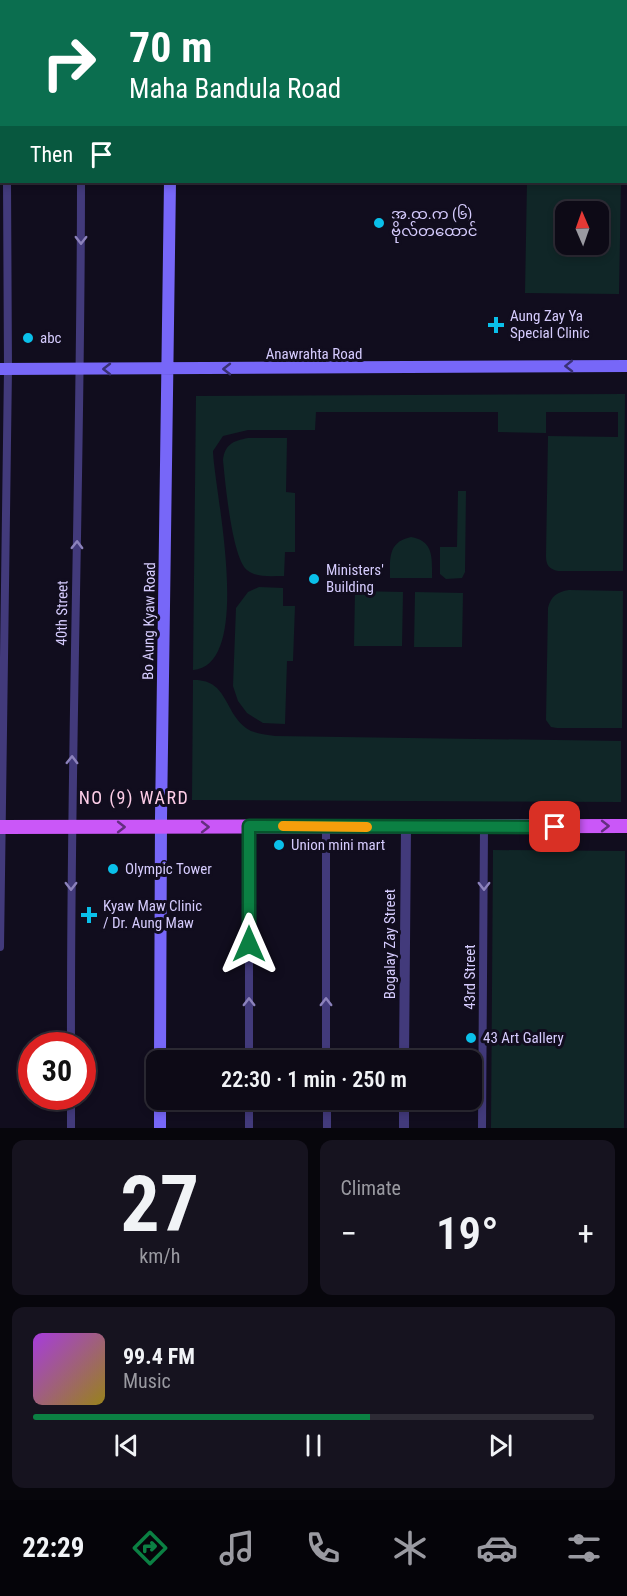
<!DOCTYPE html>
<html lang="en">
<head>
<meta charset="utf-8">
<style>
  :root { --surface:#0d0a16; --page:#16131f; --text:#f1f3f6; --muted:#9a9aa1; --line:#2d2b35; --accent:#0b8043 }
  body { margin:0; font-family:"Roboto Condensed","Noto Sans Myanmar",sans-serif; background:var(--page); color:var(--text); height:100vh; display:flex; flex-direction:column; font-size:22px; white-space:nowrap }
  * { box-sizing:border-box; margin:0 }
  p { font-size:20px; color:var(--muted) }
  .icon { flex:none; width:33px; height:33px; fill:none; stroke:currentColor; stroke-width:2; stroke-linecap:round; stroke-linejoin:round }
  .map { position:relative; height:1128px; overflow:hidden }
  .side { display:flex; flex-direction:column; gap:12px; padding:12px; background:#07060c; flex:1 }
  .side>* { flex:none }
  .guide { position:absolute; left:0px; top:0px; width:627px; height:183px; box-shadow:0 3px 9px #0003,0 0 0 2px var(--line); background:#0b6e4f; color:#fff; overflow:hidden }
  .needle { width:39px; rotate:358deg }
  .buttons { position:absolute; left:555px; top:201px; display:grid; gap:12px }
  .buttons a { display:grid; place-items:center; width:54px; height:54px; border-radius:12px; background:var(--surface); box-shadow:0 3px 9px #0003,0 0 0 2px var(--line); font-size:30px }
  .speed { position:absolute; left:18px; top:1032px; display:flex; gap:12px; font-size:30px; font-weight:700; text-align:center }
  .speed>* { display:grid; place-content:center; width:78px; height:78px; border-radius:50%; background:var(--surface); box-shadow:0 3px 9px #0003,0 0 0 2px var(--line); line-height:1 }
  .speed .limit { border:9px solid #d22; background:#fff; color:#111 }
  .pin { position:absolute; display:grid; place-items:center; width:51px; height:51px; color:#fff; margin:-26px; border-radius:12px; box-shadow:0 3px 9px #0006 }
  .me { position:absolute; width:66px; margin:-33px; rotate:0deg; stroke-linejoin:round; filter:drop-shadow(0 0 4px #0008) }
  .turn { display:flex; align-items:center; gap:21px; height:126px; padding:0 30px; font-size:27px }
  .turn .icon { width:78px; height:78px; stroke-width:2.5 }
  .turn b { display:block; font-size:42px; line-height:51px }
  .then { display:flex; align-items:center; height:57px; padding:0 30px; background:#0003; gap:12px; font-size:22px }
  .big { font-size:45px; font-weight:600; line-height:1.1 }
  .side .widget { flex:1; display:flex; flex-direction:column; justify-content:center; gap:9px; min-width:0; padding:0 21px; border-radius:12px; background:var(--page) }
  .side .dial { align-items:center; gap:0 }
  .dial b { font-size:78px; line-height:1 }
  .song { display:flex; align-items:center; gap:18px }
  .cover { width:72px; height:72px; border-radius:9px; background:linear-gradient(135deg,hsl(280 70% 55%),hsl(50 70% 35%)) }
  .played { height:6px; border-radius:3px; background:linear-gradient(90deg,var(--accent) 60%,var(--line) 60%) }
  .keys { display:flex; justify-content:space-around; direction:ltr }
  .heat { display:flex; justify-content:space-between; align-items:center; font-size:33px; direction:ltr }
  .side .tiles { flex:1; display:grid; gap:12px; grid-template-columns:1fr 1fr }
  .widget:last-child { grid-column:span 2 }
  .trip { position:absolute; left:146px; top:1050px; width:336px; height:60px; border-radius:12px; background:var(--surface); box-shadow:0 3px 9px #0003,0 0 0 2px var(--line); font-weight:600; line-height:60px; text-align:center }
  .menu { display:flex; height:96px; justify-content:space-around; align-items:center; background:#050409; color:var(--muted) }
  .menu .icon { width:42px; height:42px }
  .menu .on { color:var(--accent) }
  .menu b { font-size:27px; color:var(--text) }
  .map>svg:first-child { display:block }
  .green { fill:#102627; fill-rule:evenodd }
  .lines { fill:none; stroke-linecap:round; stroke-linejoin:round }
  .minor { stroke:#423a7b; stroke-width:8 }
  .tertiary { stroke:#423a7b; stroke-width:10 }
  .secondary { stroke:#7767f8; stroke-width:12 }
  .primary { stroke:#ca57f8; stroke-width:14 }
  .oneway { stroke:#8c82bc }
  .oneway2 { stroke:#3a3175 }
  .oneway3 { stroke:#642e80 }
  .route-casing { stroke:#07532c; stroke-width:15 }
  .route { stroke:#0b8043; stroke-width:10 }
  .slow { stroke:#f59e0b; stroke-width:10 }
  .poi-dot { fill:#0ac0ea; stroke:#110d1e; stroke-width:2 }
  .labels { text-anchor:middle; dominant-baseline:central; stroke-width:6; stroke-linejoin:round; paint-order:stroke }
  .poi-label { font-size:15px; fill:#d5cbfd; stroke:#110d1e; text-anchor:start }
  .street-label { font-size:15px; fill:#d5cbfd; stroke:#110d1e }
  .quarter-label { font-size:18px; letter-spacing:1.5px; fill:#fdcde7; stroke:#110d1e }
</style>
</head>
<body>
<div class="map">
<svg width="627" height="1128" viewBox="0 0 627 1128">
  <rect width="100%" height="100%" fill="#110d1e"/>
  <path class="green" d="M527,182H621L619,294L525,293ZM566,212H598V244H566Z
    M625,394L623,571H558C549,569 546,565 546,556L548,436L618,437V412H546V433L498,432V412H316L315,430H248L223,436L213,451C214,489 255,665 193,670L196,396Z
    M248,438H287L286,492L295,493V552H285L284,576C272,576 256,578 247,570C232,558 225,481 223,460C225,444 233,441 248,438Z
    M458,491H466L465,572L462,578L446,579L440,574V547H457Z
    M411,537C434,541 432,558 432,578H390C390,558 388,542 411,537Z
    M259,587L283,588V606H295L293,661H287L285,724L263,723L247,713L238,701L233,686L236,608L248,592Z
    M569,590L623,591L622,728H557L551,727L546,720L548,608C551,596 557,592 569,590Z
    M355,591L403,592L402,646H354Z
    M415,592L463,593L462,647H414Z
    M193,680C230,679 223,716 251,731C259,734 267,735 275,736L621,741V802L192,800Z
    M493,850L625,851L624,1128H491Z"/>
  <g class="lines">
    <path class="minor" d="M6,0V2
      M80,0V2
      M326,827V1060
      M0,947L8,369L7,182
      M71,1046C70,757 81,470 81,182
      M249,1060V826
      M71,1096V1128
      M327,1100V1128
      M249,1128V1100
      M482,1128L484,827"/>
    <path class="tertiary" d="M404,1060L406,827
      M404,1128V1100"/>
    <path class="secondary" d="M173,2V0
      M0,369L627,366
      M160,1060L161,818L170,182
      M160,1128V1100"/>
    <path class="primary" d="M0,827L627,826"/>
  </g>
  <defs><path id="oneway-chevron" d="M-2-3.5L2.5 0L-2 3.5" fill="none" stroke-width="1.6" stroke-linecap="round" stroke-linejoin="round" transform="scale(1.5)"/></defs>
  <g class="oneway">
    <use href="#oneway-chevron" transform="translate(81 240) rotate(90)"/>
    <use href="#oneway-chevron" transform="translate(77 545) rotate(-89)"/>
    <use href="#oneway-chevron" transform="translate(72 760) rotate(-89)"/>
    <use href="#oneway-chevron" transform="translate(71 886) rotate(90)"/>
    <use href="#oneway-chevron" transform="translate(484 886) rotate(90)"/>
    <use href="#oneway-chevron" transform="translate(249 1002) rotate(-90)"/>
    <use href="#oneway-chevron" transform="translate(326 1002) rotate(-90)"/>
  </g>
  <g class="oneway2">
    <use href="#oneway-chevron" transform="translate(569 366) rotate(179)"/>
    <use href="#oneway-chevron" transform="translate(107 369) rotate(180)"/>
    <use href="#oneway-chevron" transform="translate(227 369) rotate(180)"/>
  </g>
  <g class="oneway3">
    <use href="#oneway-chevron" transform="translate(605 826)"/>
    <use href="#oneway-chevron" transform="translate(121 827)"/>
    <use href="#oneway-chevron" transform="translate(205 827)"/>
  </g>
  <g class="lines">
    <defs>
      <path id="route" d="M249,944V826L555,827"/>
    </defs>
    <use href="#route" class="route-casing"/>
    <use href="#route" class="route"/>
    <path class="slow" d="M283,826L367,827"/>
  </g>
  <g class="poi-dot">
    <circle cx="379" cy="223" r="6"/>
    <path d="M493 316h6v6h6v6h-6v6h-6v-6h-6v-6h6z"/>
    <circle cx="28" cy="338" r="6"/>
    <circle cx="314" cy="579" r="6"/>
    <circle cx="279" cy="845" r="6"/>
    <circle cx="113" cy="869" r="6"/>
    <path d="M86 906h6v6h6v6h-6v6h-6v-6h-6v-6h6z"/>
    <circle cx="471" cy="1038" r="6"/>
  </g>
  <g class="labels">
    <g class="poi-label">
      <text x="391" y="214">အ.ထ.က (၆)<tspan x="391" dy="17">ဗိုလ်တထောင်</tspan></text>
      <text x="510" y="316">Aung Zay Ya<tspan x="510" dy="17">Special Clinic</tspan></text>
      <text x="40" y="338">abc</text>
      <text x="326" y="570">Ministers'<tspan x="326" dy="17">Building</tspan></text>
      <text x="291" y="845">Union mini mart</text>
      <text x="125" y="869">Olympic Tower</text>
      <text x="103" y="906">Kyaw Maw Clinic<tspan x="103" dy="17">/ Dr. Aung Maw</tspan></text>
      <text x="483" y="1038">43 Art Gallery</text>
    </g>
    <g class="street-label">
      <text x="314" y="354">Anawrahta Road</text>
      <text transform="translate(62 613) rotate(-89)">40th Street</text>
      <text transform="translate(149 621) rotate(-89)">Bo Aung Kyaw Road</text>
      <text transform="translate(390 944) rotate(-90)">Bogalay Zay Street</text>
      <text transform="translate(470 977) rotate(-90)">43rd Street</text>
    </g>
    <g class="quarter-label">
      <text x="134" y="797">NO (9) WARD</text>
    </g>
  </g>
</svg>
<div class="buttons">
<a><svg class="needle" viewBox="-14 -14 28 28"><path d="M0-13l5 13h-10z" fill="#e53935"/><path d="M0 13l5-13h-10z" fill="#9a9aa1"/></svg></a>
</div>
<div class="speed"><div class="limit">30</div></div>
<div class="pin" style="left:555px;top:827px;background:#d93025"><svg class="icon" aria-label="arrive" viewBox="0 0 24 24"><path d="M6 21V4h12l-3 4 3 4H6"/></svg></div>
<svg class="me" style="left:249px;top:944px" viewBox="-20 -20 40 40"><path d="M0-17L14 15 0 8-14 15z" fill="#0b8043" stroke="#fff" stroke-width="4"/></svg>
<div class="trip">22:30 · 1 min · 250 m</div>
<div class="guide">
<div class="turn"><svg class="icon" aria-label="right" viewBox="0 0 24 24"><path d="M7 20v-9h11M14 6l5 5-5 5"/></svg><div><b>70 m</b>Maha Bandula Road</div></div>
<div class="then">Then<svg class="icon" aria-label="arrive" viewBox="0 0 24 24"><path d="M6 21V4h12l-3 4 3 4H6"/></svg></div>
</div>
</div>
<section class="side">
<div class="tiles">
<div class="widget dial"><b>27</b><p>km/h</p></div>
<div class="widget"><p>Climate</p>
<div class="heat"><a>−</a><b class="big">19°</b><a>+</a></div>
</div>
<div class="widget">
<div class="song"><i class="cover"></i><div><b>99.4 FM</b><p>Music</p></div></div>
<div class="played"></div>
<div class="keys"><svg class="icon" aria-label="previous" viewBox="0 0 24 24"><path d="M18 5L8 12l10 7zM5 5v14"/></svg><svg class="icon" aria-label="pause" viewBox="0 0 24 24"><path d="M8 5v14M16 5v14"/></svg><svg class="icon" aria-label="next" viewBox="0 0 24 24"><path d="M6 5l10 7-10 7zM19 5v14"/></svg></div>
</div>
</div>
</section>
<nav class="menu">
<b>22:29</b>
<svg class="icon on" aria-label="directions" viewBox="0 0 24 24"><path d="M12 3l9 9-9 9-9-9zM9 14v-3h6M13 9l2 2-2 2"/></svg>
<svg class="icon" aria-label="music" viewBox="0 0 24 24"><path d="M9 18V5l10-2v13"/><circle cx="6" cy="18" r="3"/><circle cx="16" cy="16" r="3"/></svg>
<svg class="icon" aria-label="phone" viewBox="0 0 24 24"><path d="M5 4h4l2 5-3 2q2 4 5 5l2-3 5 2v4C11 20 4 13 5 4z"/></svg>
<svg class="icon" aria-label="climate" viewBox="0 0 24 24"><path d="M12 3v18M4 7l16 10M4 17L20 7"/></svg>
<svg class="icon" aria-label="car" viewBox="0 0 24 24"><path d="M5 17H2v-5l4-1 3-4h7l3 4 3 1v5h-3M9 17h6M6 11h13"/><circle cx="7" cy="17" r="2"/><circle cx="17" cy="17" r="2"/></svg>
<svg class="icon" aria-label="filters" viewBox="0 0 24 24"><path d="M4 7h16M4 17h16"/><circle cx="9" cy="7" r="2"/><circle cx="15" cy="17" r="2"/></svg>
</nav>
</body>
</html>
